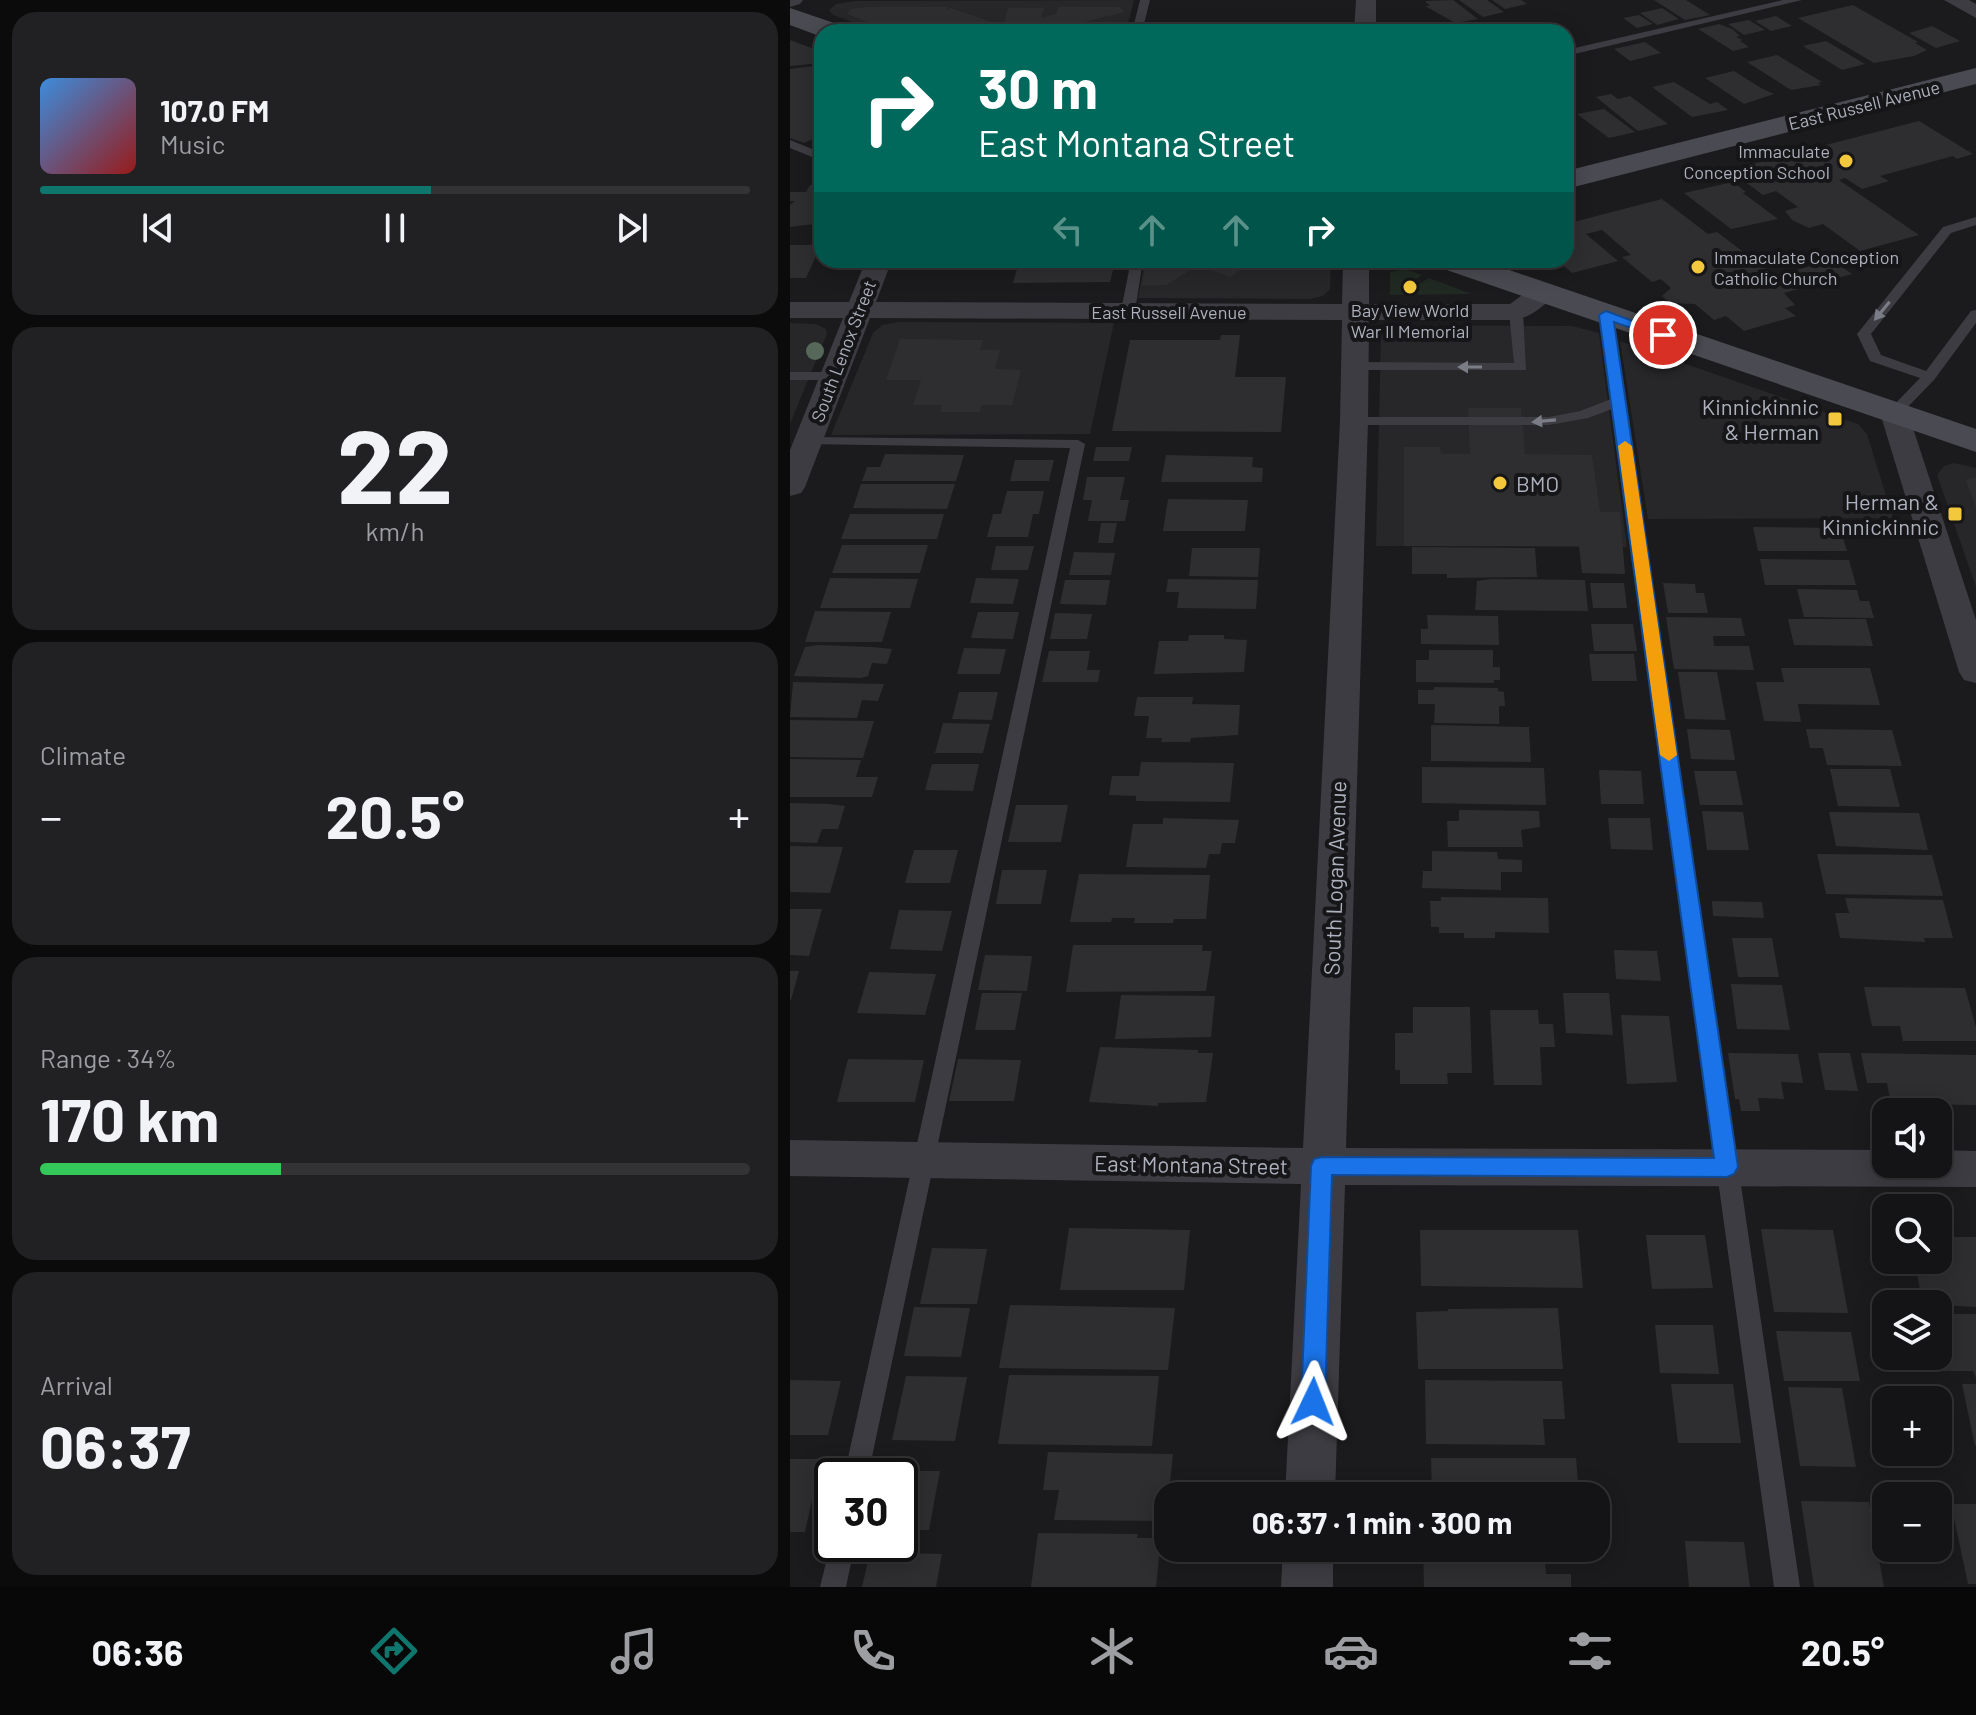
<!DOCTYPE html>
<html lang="en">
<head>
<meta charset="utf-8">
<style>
  :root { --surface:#141416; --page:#212123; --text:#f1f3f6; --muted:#9d9ea1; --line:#333335; --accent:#0f766e }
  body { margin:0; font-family:Barlow,sans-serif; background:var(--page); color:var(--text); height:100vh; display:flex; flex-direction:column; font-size:30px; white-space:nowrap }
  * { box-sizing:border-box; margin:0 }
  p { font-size:26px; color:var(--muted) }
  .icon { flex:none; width:44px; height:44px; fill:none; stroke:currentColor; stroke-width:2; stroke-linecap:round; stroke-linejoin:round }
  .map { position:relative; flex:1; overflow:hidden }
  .drawer { display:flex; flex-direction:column; gap:12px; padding:12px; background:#0b0b0c; width:790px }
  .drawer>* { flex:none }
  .guide { position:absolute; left:24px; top:24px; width:760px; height:244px; border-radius:24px; box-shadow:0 4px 20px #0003,0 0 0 2px var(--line); background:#00695c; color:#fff; overflow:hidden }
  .controls { position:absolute; left:1082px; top:1098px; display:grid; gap:16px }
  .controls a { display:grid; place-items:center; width:80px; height:80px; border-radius:16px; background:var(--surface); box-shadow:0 4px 20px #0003,0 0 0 2px var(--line); font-size:40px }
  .speed { position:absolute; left:24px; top:1458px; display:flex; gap:16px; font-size:40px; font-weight:700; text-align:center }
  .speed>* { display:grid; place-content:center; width:104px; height:104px; border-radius:50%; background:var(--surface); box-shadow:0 4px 20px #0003,0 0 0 2px var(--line); line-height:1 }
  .speed .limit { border:4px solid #111; border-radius:12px; background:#fff; color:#111 }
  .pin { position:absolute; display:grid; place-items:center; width:68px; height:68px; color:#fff; margin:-34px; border:4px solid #fff; border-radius:50%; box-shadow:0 2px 8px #0007 }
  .me { position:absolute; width:88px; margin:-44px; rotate:2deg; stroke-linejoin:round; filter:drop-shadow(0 0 6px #0008) }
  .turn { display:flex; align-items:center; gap:28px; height:168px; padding:0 32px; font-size:36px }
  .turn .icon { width:104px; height:104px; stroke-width:2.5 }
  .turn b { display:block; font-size:56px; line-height:68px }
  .lanes { display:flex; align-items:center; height:76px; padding:0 32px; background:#0003; justify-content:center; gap:40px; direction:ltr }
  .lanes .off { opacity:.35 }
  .big { font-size:60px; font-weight:700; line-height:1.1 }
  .drawer .card { flex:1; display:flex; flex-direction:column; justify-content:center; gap:12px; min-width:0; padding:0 28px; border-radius:24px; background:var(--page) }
  .drawer .dial { align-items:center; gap:0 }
  .dial b { font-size:104px; line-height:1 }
  .song { display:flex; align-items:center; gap:24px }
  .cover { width:96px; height:96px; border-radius:12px; background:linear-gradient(135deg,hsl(210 70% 55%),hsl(0 70% 35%)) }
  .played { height:8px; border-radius:4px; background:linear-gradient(90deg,var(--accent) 55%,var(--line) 55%) }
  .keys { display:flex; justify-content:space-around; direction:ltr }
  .heat { display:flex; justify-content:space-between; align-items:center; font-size:44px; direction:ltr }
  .charge { height:12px; border-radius:6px; background:linear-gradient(90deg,#34c759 34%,var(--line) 0) }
  .trip { position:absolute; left:364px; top:1482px; width:456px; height:80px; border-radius:24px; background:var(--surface); box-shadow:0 4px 20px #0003,0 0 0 2px var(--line); font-weight:700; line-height:80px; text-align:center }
  .menu { display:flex; height:128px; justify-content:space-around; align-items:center; background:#080809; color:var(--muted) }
  .menu .icon { width:56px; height:56px }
  .menu .on { color:var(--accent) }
  .menu b { font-size:36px; color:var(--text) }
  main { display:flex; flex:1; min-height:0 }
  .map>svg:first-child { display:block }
  .built { fill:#27272a }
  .green { fill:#202922 }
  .building { fill:#2e2e31 }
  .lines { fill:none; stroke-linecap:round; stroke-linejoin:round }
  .lane { fill:#3c3c42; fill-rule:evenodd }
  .street { fill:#3c3c42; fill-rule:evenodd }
  .secondary { fill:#4a4b52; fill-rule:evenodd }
  .tree { fill:#556859 }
  .oneway { fill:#7a7c86 }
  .route { fill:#1a73e8; stroke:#114b97; stroke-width:2 }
  .slow { fill:#f59e0b }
  .poi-dot { fill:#f4c83c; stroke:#161618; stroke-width:3 }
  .labels { text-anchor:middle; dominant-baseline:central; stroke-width:8; stroke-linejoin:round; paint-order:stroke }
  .far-street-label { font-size:18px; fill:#adb1bd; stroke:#161618 }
  .far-poi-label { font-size:18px; fill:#adb1bd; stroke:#161618; text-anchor:end }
  .poi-label { font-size:22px; fill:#adb1bd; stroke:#161618; text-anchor:end }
  .street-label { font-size:22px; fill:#adb1bd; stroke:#161618 }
</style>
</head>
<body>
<main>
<section class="drawer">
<div class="card">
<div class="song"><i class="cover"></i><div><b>107.0 FM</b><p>Music</p></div></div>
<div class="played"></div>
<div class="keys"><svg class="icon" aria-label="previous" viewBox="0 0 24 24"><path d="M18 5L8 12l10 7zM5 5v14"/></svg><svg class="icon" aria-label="pause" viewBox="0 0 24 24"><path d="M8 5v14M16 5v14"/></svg><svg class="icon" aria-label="next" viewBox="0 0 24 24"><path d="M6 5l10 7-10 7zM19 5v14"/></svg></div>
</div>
<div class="card dial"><b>22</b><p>km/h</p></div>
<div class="card"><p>Climate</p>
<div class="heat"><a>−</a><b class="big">20.5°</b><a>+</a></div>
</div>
<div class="card"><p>Range · 34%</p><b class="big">170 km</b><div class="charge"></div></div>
<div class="card"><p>Arrival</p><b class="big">06:37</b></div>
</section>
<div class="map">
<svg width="1186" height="1587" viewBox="0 0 1186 1587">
  <rect width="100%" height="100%" fill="#1b1b1d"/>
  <path class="built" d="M344,0L336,32H90L43,15L39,10L46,4L64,1Z
    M355,260H541L540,289L533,296L520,299L348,298Z
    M109,322L324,323L300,434L41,435L83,333L92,325Z
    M0,323L26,324L36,329L37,334L0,424Z
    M609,325L782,326L809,333L837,547L586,546L591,335L597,328Z
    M830,341L1068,424L1077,434L1103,518L858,519Z
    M1164,463L1186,468V587L1147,475L1154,466Z"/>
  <path class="green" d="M615,269L632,275L615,287L621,289L639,278L682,294L600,295V272Z"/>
  <path class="building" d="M663,0L688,19L665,23L635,6H640L635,1Z
    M669,0H697L714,12L693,17Z
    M702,0H731L737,4L715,9Z
    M864,0H896L920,15L895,20Z
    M1063,5L1128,42L1125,43L1137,50L1124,56L1084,63L1008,18Z
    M78,7H157V10L161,8L213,26L218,8H254L251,18L266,14L268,7H329L335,12L254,32H102L57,14L61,9Z
    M872,8L889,19L867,25L850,13Z
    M849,15L863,24L847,28L833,18Z
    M986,16L1002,26L981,31L965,21Z
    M959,20L975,30L954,35L938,24Z
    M929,24L942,29L950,36L946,37L953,40L950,41L959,47L943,51L908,29Z
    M1142,26L1170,41L1146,48L1119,33Z
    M0,40L32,52V63L0,66Z
    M1036,41L1075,64L1052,70L1013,46Z
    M855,42L871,53L840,61L824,49Z
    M987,55L1032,82L1028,83L1031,85L1001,90L957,62Z
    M32,65V135L14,143L0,138V69Z
    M944,71L971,88L984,94L954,104L915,78Z
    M884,82L920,104L927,102L938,110L902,117L862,87Z
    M821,94L828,99L840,96L878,124L848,131L806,97Z
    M814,109L845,132L819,138L787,114Z
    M1129,121L1183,154L1167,159L1163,156L1090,176L1099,181L1072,189L1055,178L1049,180L1129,235L1070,251L1033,224L1019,228L1002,220L995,211L1008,207L986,191L973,195L939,170Z
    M943,182L956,192L953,193L988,219L941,229L894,193Z
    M20,185H32V201L26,205H32V223L0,227V205L5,201H0V192H16Z
    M872,199L918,234L927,232L985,276L1042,260L1062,274L994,293L1005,305L995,308L1006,316L954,331L936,316L924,320L905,304L880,303L872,296L881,288L871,279L862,282L832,257L841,255L812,230L796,234L828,261L782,273L767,260H776V224Z
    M0,245H31L16,278H0Z
    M258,260H273L272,265L325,263L320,282L223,283L227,269H219L220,264H256Z
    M367,260H466L440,277L409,265L376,285H352L355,267Z
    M431,335H450L445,377H496L491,432L322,431L340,340H430Z
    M110,339L193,340L190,350H210L205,369L231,370L222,405H192L190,412H150L152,405H123L131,380H96Z
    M678,408H731L735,454L802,455L810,512H830L835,574L792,573L789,546H614V447H650L651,454H680Z
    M306,447H342L339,461H303Z
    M95,454L174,455L166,481H72L77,467H90Z
    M376,455L463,457L462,467L473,468L472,482H371Z
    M225,460H264L259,481H220Z
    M297,477H335L330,500H339L335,521H298L302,500H293Z
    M1186,477V508L1176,480Z
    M71,484H165L157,509L63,508Z
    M217,491H254L249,514H243L238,537H197L203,514H211Z
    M378,499L458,500L455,531H373Z
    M60,514H154L147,539H51Z
    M311,523H327L323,543H308Z
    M963,527L1050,528L1057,551H968Z
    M52,545H138L130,573H42Z
    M206,546H244L238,570H201Z
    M622,547L745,548L747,577L657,578V574H622Z
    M402,548H470L468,577L399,576Z
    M284,552L325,553L321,575H279Z
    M970,559L1059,560L1066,585H975Z
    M40,578L128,579L120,608H30Z
    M186,578L229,579L223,604L180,603Z
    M378,579L468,580L466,609L387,608L389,592H376Z
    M701,579L795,580L798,611L685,610L687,581Z
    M275,580H320L316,605L270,604Z
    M800,583H834L837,608H803Z
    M873,583L905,584L906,593H914L918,613H878Z
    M1007,589L1067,590L1070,601H1079L1084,618L1014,617Z
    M25,611L101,612L92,642H15Z
    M188,612H229L223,639L181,638Z
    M265,613L302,614L297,639H260Z
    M637,615L708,616L709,645L631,644V629H638Z
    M876,617L951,618L955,636H923L924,646H959L964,670L884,669Z
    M998,619H1076L1083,646L1004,645Z
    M801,624H843L847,651H804Z
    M399,635H434V639L457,640L454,672L364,674L369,641H398Z
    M28,645L82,647L102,649L97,664L82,663L78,676L71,678L4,676L15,647Z
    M174,648L216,649L210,674H167Z
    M639,650H703V667H710V680H704V683L626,682V660H639Z
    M259,651H300L297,670H310L308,682H252Z
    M799,654H844L847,681H802Z
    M991,668H1080L1090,705L1008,704L1011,722L974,721L966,682H994Z
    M888,672H927L936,720L895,719Z
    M3,682L94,684L88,701L72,700L67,718L0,717Z
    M644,687L708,688V691L714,692L715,706H709V724L644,723L645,704H628V690H644Z
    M169,692H208L202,720L162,719Z
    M347,697H403L402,704L450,705L448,735L401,738L400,742H371L372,738H356L359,716H344Z
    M0,720L84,721L73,758L0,757Z
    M153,723L200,724L193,753H145Z
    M641,725L739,727L741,762L641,761Z
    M897,729L940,730L945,760L901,759Z
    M1016,729L1102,730L1112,766L1037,765L1033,748H1020Z
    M0,759L71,760L66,777H88L82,797H0Z
    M351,762L444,763L440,802L346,801V796L319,795L322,776H349Z
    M142,764H189L183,791L135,790Z
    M632,767L754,768L756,805L632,803Z
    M1040,769H1100L1110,807L1048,806Z
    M809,770L851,771L854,804H811Z
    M904,771H946L953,805H910Z
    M0,803L39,804L55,806L48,829H32L27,843L0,842Z
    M226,805H278L271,842H218Z
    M669,810L749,811L750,827L731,830L733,847H658L657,821H669Z
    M912,811L953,812L959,850H917Z
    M1039,812L1129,813L1138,850L1046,846Z
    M373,818L449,820L445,843H432L430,854H419L416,868L336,867L343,824H373Z
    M818,818H860L863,850L821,849Z
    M0,846L53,847L40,893L0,892Z
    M124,850H168L160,883H115Z
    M642,851L707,852L708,859L732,860V872H711V890L632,888L633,871H642Z
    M1027,854L1142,855L1153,896L1036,894Z
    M212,870H257L251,904H206Z
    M289,874L420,875L416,919H384L383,923H344L345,918H322L321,922H280Z
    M651,897L758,898L759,933L705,932V938H674V933H649V927H641L640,901H651Z
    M1055,898L1153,900L1163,938H1134L1135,942L1050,938L1045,913H1059Z
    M922,901L972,902L974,918L923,916Z
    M0,909H32L19,956L0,955Z
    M109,910L162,911L152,951L100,949Z
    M942,938H982L989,977H948Z
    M283,945H413L412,951H422L416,991L276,992Z
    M824,950L867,951L871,981L826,979Z
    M195,955L242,956L237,991L188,990Z
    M0,971H9L1,1000H0Z
    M79,972L146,974L135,1015L67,1013Z
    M941,984L992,985L1000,1030L947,1029Z
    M1074,987L1175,988L1186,1027V1041H1113L1110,1026H1082Z
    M192,993H232L225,1030H185Z
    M773,993H819L823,1035L776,1033Z
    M331,995L425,996L421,1037L325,1039Z
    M623,1007H680L682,1073H657L658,1084H610V1070H605V1033H623Z
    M700,1010H748L749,1024H763L765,1047H750L752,1085H704Z
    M831,1015L879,1016L887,1082L837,1084Z
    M310,1047L408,1050V1053H423L416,1102L368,1103V1106L299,1102Z
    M938,1053L1008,1054L1013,1083L991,1082L994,1099L968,1098L970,1111H951L949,1099H945Z
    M1028,1053H1060L1068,1091L1035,1090Z
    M1071,1053L1186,1055V1105L1101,1104L1097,1083H1077Z
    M58,1059L134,1060L125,1102H47Z
    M168,1059L231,1060L224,1101H159Z
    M279,1228L400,1230L394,1290H270Z
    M971,1229L1043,1230L1058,1313L984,1312Z
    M630,1230H788L793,1288L631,1286Z
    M856,1235H915L923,1288L862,1289Z
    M1148,1237H1186V1307L1133,1304L1124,1260H1148Z
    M142,1248L197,1249L187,1304H130Z
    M220,1305L385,1308L378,1370L209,1368Z
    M124,1307L180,1308L171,1357L114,1356Z
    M768,1308L773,1369H628L626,1312L658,1311V1309Z
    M1151,1314H1186V1378L1183,1371H1153L1148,1349Z
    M865,1325H923L929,1374L870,1373Z
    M986,1331L1061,1332L1070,1381H994Z
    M219,1375L369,1376L362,1446L208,1444Z
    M116,1376L177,1377L165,1441L102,1440Z
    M0,1380L51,1381L38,1435H0Z
    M635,1380L772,1381L775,1419H753L755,1445L636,1444Z
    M881,1384H943L951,1443H888Z
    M1172,1384H1186V1445L1185,1446Z
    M998,1387L1052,1388L1066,1467L1010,1466Z
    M258,1452L383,1454L376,1521L264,1520L269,1490H253Z
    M641,1458H786L789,1496H642Z
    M0,1459H31L15,1532H0Z
    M95,1471H150L139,1530H110V1476H94Z
    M1011,1501L1079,1502L1094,1587H1024Z
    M1161,1504H1186V1584H1178Z
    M248,1533L348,1534L347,1538H371L366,1587H241Z
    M895,1541L954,1542L960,1587H899Z
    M633,1548H754L756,1574H781V1587H634Z
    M80,1552L152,1554L146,1587H72Z"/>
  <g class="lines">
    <path class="lane" d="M350,0H360L352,32H342Z
      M993,0H1012L776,56V50Z
      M0,140L32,153V161L0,148Z
      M1186,217V225L1161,233L1081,334L1091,355L1136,371L1181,311L1186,310V323L1144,380L1109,416H1099V410L1130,378L1080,361L1067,334L1153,227Z
      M341,260H353L345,311L338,315L331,311Z
      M726,308L733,312L736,370H565L558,366L565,362L724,363L719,312Z
      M816,311L823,315L836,401L1010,1587H984L822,409L798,418L759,425H564L557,421L564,417H759L790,411L821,399L809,315Z
      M0,372H43L50,376L43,380H0Z
      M18,437L288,440L295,444L78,1476H54L280,448L13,444L11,441Z
      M42,1538V1544H65L56,1587H30Z"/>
    <path class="street" d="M0,0H13L10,4L0,7Z
      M566,0H586V32H564Z
      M1154,0H1179L1186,4V18Z
      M76,260H102L86,302L552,304L553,260H579V304H720L743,287H761L765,293C757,305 740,317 726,320H579L578,421L556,1148L1096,1150V1164H1148V1150L1186,1151V1187L555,1185L545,1496H495L511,1184L0,1176V1140L513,1148L550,421L552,320L80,318L15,487L11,493L0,496V450L53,318H0V302H59Z
      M1104,404L1114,407L1118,413L1186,620V683L1174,680L1169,672L1090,413L1094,407Z
      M493,1548H543V1587H491Z"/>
    <path class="secondary" d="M0,8L53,26L57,32H32V37L0,25Z
      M1186,68V84L776,189V171Z
      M643,260H690L1186,429V452L648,267Z"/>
  </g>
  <circle class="tree" cx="25" cy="351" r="9"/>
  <defs><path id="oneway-solid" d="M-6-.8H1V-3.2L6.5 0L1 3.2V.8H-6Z" transform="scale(2)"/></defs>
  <g class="oneway">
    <use href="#oneway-solid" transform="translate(1092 311) rotate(129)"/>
    <use href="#oneway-solid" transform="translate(680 367) rotate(-180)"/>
    <use href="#oneway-solid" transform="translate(754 421) rotate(175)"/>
  </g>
  <path class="route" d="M816,311L880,335L873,339L824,322L948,1167L944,1174L937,1177L542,1175L535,1402L532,1410L523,1413L515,1410L511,1402L521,1166L524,1159L532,1157L924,1158L809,315Z"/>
  <path class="slow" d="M835,441L842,446L887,755L879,761L870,755L828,446Z"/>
  <g class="poi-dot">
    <circle cx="1056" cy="161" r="8"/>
    <circle cx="908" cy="267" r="8"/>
    <circle cx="620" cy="287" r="8"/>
    <rect x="1037" y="411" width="16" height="16" rx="4"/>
    <circle cx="710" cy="483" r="8"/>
    <rect x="1157" y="506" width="16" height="16" rx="4"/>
  </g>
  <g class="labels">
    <g class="far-street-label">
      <text transform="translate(1074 105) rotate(-14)">East Russell Avenue</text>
      <text x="379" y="312">East Russell Avenue</text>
      <text transform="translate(53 351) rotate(-69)">South Lenox Street</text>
    </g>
    <g class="far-poi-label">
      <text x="1040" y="151">Immaculate<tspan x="1040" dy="21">Conception School</tspan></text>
      <text x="924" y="257" text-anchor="start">Immaculate Conception<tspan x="924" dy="21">Catholic Church</tspan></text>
      <text x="620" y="310" text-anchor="middle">Bay View World<tspan x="620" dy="21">War II Memorial</tspan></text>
    </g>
    <g class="poi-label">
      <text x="1029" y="406">Kinnickinnic<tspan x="1029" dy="25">&amp; Herman</tspan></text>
      <text x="726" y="483" text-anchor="start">BMO</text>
      <text x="1149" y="501">Herman &amp;<tspan x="1149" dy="25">Kinnickinnic</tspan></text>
    </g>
    <g class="street-label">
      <text transform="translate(544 878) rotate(-88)">South Logan Avenue</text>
      <text transform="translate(401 1164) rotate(1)">East Montana Street</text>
    </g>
  </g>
</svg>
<div class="controls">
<a><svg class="icon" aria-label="sound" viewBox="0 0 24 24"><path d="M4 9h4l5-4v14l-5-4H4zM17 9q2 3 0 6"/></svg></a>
<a><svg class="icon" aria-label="search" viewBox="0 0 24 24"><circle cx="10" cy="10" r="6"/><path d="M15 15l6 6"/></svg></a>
<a><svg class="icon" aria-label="layers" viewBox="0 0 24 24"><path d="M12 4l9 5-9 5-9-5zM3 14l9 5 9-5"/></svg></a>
<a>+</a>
<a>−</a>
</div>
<div class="speed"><div class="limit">30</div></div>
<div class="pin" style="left:873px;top:335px;background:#d93025"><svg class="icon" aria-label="arrive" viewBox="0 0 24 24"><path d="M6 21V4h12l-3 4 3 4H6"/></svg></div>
<svg class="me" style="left:523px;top:1402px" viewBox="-20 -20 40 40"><path d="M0-17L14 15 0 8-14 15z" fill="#1a73e8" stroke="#fff" stroke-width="4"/></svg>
<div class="trip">06:37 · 1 min · 300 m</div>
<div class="guide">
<div class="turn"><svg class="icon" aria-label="right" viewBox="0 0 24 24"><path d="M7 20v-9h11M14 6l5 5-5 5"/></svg><div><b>30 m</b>East Montana Street</div></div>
<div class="lanes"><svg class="icon off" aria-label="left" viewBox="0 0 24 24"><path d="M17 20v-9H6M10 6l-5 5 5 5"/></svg><svg class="icon off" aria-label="ahead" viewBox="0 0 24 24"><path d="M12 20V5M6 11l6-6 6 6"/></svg><svg class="icon off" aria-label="ahead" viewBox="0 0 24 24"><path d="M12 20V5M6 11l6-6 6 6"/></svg><svg class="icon" aria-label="right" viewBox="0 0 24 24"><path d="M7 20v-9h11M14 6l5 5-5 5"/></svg></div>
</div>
</div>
</main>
<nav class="menu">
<b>06:36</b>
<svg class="icon on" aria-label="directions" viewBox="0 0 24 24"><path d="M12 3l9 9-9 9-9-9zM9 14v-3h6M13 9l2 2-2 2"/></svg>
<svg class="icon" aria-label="music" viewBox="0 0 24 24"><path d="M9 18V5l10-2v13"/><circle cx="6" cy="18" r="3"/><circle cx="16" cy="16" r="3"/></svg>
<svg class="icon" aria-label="phone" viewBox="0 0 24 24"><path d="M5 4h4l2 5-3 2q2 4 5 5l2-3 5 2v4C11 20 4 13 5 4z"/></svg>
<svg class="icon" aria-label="climate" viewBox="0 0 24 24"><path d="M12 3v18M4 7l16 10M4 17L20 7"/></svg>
<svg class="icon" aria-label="car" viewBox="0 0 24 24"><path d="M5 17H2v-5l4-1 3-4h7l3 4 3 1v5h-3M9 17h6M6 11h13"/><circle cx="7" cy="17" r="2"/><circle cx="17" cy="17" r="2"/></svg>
<svg class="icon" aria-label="filters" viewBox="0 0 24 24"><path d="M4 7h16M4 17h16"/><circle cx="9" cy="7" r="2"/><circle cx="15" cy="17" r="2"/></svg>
<b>20.5°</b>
</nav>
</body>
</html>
